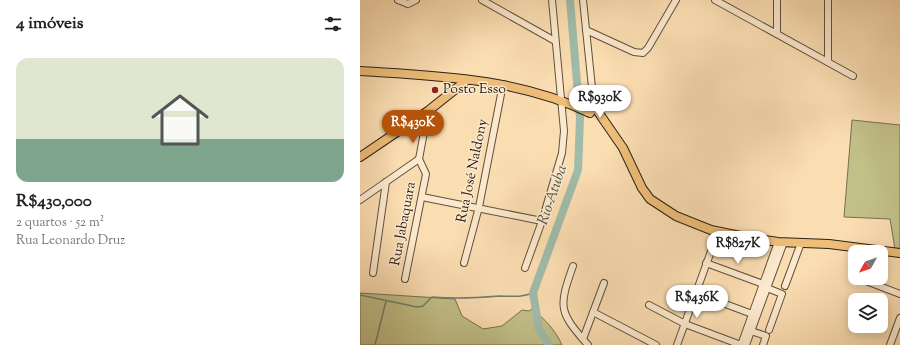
<!DOCTYPE html>
<html lang="pt">
<head>
<meta charset="utf-8">
<style>
  body { margin:0; font-family:"Sorts Mill Goudy",serif; background:#f6f6f6; color:#222; height:100vh; display:flex; flex-direction:column; font-size:15px; white-space:nowrap }
  * { box-sizing:border-box; margin:0 }
  p { font-size:13px; color:#767676 }
  .icon { flex:none; width:22px; height:22px; fill:none; stroke:currentColor; stroke-width:2; stroke-linecap:round; stroke-linejoin:round }
  .map { position:relative; flex:1; overflow:hidden }
  .panel { display:flex; flex-direction:column; background:#fff; width:360px }
  .panel>* { flex:none }
  .needle { width:26px; rotate:230deg }
  .controls { position:absolute; left:488px; top:245px; display:grid; gap:8px }
  .controls a { display:grid; place-items:center; width:40px; height:40px; border-radius:8px; background:#fff; box-shadow:0 2px 10px #0003; font-size:20px }
  .price { position:absolute; translate:-50% -34px; padding:0 9px; border-radius:14px; background:#fff; color:#222; font-size:13px; line-height:26px; filter:drop-shadow(0 1px 2px #0008) }
  .price::after { content:''; position:absolute; left:50%; top:24px; width:12px; height:9px; margin-left:-6px; background:inherit; clip-path:polygon(0 0,100% 0,50% 100%) }
  .price.active { background:#b45309; color:#fff }
  ul { padding:0; list-style:none }
  li { display:grid; align-content:center; gap:8px; height:212px; padding:0 16px }
  li+li { border-top:1px solid #e0e0e0 }
  li span { display:grid; place-items:center; height:124px; border-radius:12px; color:#555 }
  li>.icon { margin-inline-start:auto }
  span .icon { width:72px; height:72px; fill:#fffc; stroke-width:1 }
  li b { font-size:17px }
  h2 { display:flex; justify-content:space-between; align-items:center; height:48px; padding:0 16px; font-size:17px }
  main { display:flex; flex:1; min-height:0 }
  .map>svg:first-child { display:block }
</style>
</head>
<body>
<main>
<section class="panel">
<h2>4 imóveis<svg class="icon" aria-label="filters" viewBox="0 0 24 24"><path d="M4 7h16M4 17h16"/><circle cx="9" cy="7" r="2"/><circle cx="15" cy="17" r="2"/></svg></h2>
<ul>
<li><span style="background:linear-gradient(#dfe7d0 65%,#7fa58c 0)"><svg class="icon" aria-label="home" viewBox="0 0 24 24"><path d="M3 11l9-7 9 7M6 9v11h12V9"/></svg></span><div><b>R$430,000</b><p>2 quartos · 52 m²</p><p>Rua Leonardo Druz</p></div></li>
</ul>
</section>
<div class="map">
<svg width="540" height="345" viewBox="0 0 540 345">
  <rect width="100%" height="100%" fill="#fbddb2"/>
  <filter id="stains"><feTurbulence type="fractalNoise" baseFrequency=".005" numOctaves="4"/><feColorMatrix values="0 0 0 0 .2 0 0 0 0 .09 0 0 0 0 .02 0 0 0 .5 -.17"/></filter>
  <radialGradient id="worn" r=".72"><stop offset=".6" stop-color="#630" stop-opacity="0"/><stop offset="1" stop-color="#630" stop-opacity=".3"/></radialGradient>
  <g fill="#c2c089" stroke="#767050">
    <polygon points="492,120 540,125 540,250 535,249 530,219 484,217"/>
    <path d="M0,293l95,6 7,17 21,13 19,-3 20,-16 7,1 3,-2c12,9 24,22 30,36h-202z"/>
  </g>
  <g fill="none" stroke-linecap="round" stroke-linejoin="round">
    <g stroke="#717e70" stroke-width="1.5">
      <path d="M0,295l57,12 6,-1 9,-9c23,2 44,1 67,-1 13,0 20,2 34,-3"/>
      <polyline points="15,345 26,301"/>
    </g>
    <polyline stroke="#9fbcaa" stroke-width="8" points="189,345 179,329 173,293 218,170 220,118 210,0"/>
    <defs>
      <g id="minor">
        <polyline points="38,0 48,4 56,0"/>
        <polyline points="122,0 195,41"/>
        <polyline points="223,0 234,107"/>
        <polyline points="355,0 493,76"/>
        <polyline points="468,0 468,62"/>
        <polyline points="226,30 274,52 283,53 288,48 316,0"/>
        <polyline points="417,34 417,0"/>
        <polyline points="62,197 182,221"/>
        <polyline points="0,200 59,159"/>
        <polyline points="104,263 119,207 143,84"/>
        <polyline points="346,263 403,284"/>
        <path d="M213,266c-15,42 -14,46 15,79"/>
        <polyline points="165,268 182,221 202,153 204,131 192,0"/>
        <polyline points="13,273 26,182"/>
        <polyline points="45,279 66,174 59,159 68,111"/>
        <polyline points="506,281 540,294"/>
        <polyline points="425,286 441,243"/>
        <polyline points="407,288 422,294 409,330"/>
        <polyline points="336,293 392,314"/>
        <polyline points="289,305 325,324 381,345 418,242"/>
        <polyline points="233,312 296,345"/>
        <polyline points="391,331 406,336 403,345"/>
        <polyline points="223,339 244,283"/>
        <polyline points="317,345 358,232"/>
        <polyline points="386,345 424,242"/>
        <polyline points="530,345 540,318"/>
      </g>
      <g id="major">
        <path d="M0,71c78,5 158,7 230,42"/>
        <polyline points="228,112 228,107 234,106 263,148 282,188 290,199 316,216 351,230 385,237 418,242 469,244 540,253"/>
        <polyline points="0,157 68,111 107,80"/>
      </g>
    </defs>
    <use href="#minor" stroke="#5f503e" stroke-width="8"/>
    <use href="#major" stroke="#2b2118" stroke-width="10"/>
    <use href="#minor" stroke="#fce9cd" stroke-width="6"/>
    <use href="#major" stroke="#eebe79" stroke-width="8"/>
  </g>
  <circle fill="#8f2418" stroke="#fce9cd" stroke-width="1.5" cx="75" cy="90" r="4"/>
  <g text-anchor="middle" dominant-baseline="central" stroke-width="3" stroke-linejoin="round" paint-order="stroke">
    <g font-size="14" fill="#2b2118" stroke="#fce9cd" text-anchor="start">
      <text x="83" y="90">Posto Esso</text>
    </g>
    <g font-size="14" fill="#2b2118" stroke="#fce9cd">
      <text transform="translate(113 171) rotate(-78)">Rua José Naldony</text>
      <text transform="translate(44 224) rotate(-79)">Rua Jabaquara</text>
    </g>
    <g font-size="15" font-style="italic" fill="#4e5044" stroke="#fce9cd">
      <text transform="translate(193 195) rotate(-71)">Rio Atuba</text>
    </g>
  </g>
  <rect width="100%" height="100%" filter="url(#stains)"/>
  <rect width="100%" height="100%" fill="url(#worn)"/>
</svg>
<div class="controls">
<a><svg class="needle" viewBox="-14 -14 28 28"><path d="M0-13l5 13h-10z" fill="#e53935"/><path d="M0 13l5-13h-10z" fill="#767676"/></svg></a>
<a><svg class="icon" aria-label="layers" viewBox="0 0 24 24"><path d="M12 4l9 5-9 5-9-5zM3 14l9 5 9-5"/></svg></a>
</div>
<b class="price" style="left:240px;top:119px">R$930K</b>
<b class="price active" style="left:53px;top:144px">R$430K</b>
<b class="price" style="left:378px;top:265px">R$827K</b>
<b class="price" style="left:337px;top:319px">R$436K</b>
</div>
</main>
</body>
</html>
